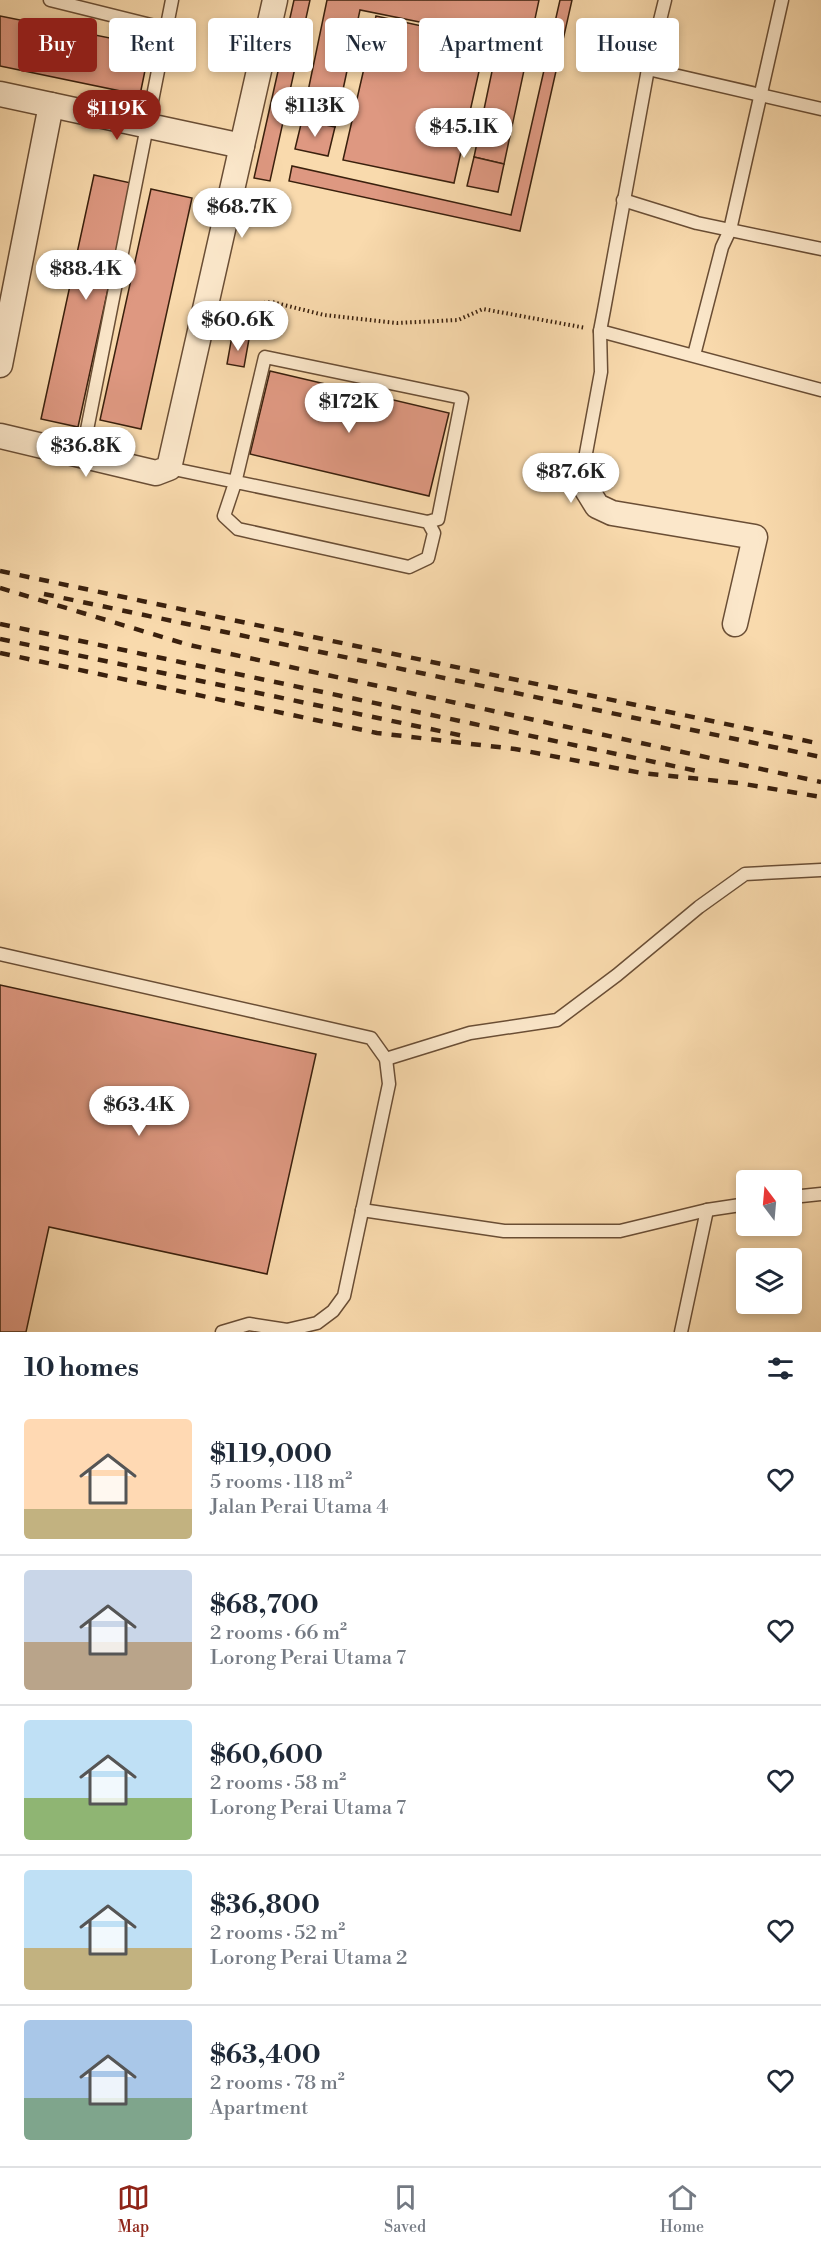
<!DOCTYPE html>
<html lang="en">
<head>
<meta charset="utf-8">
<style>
  body { margin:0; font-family:"Libre Bodoni",serif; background:#f6f6f7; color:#1f2937; height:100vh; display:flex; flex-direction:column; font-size:22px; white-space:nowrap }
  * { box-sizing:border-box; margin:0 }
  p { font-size:20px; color:#747a83 }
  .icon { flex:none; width:33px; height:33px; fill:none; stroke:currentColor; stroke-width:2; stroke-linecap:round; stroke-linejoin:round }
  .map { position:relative; height:1332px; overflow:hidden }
  .details { display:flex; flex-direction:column; background:#fff; flex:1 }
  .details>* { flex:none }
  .top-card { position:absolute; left:18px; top:18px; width:786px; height:54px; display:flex; gap:12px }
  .needle { width:39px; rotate:344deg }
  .tools { position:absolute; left:736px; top:1170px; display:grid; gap:12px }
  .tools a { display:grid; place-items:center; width:66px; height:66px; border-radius:6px; background:#fff; box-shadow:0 3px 9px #0003; font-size:30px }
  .price { position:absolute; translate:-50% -51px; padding:0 14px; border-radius:21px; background:#fff; color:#222; font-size:20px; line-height:39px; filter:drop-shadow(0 2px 3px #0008) }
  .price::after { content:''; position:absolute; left:50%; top:36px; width:18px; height:14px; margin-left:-9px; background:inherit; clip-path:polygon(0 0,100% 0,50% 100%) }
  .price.active { background:#8f2418; color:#fff }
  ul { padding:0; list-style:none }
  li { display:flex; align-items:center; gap:18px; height:150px; padding:0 24px }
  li+li { border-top:2px solid #e0e1e3 }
  li span { display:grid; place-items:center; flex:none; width:168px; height:120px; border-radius:6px; color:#555 }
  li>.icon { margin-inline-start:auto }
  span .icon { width:72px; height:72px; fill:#fffc; stroke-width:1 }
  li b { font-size:26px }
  h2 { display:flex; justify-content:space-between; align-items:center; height:72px; padding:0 24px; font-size:26px }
  .tag { padding:0 21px; border-radius:6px; background:#fff; box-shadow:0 3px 9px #0003; font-size:21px; line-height:54px }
  .tag.active { background:#8f2418; color:#fff }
  .tab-bar { display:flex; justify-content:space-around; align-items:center; height:84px; border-top:2px solid #e0e1e3; background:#fff; font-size:16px; color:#747a83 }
  .tab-bar a { display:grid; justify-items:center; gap:3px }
  .tab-bar .active { color:#8f2418 }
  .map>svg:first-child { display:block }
</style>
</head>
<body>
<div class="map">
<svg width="821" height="1332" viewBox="0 0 821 1332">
  <rect width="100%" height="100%" fill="#f9daad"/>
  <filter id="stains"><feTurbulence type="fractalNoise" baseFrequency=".00333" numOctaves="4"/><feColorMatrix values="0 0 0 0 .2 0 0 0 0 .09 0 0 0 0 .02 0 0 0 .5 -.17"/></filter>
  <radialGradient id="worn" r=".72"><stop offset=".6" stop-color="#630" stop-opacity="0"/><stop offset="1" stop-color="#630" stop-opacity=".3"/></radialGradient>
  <g fill="#de9881" stroke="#3a200d" stroke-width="1.5">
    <polygon points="294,0 310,0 270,181 254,178"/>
    <polygon points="327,0 539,0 504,164 474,157 499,38 360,10 335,127 302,120"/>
    <polygon points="560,0 572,0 520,231 289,181 292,166 511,215"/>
    <polygon points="0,16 150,46 140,95 0,66"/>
    <polygon points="376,16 486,40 454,183 343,160"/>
    <polygon points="302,120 335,127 328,156 295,149"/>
    <polygon points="474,157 504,164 498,192 467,186"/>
    <polygon points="94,175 131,183 78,427 41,419"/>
    <polygon points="151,189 192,198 141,429 100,420"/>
    <polygon points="232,336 249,339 244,367 227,364"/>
    <polygon points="270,371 449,413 429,496 250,454"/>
    <polygon points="0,985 316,1054 267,1274 49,1227 26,1332 0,1332"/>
  </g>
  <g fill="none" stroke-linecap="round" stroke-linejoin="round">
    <defs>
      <g id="lane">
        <polyline points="50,0 167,29"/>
        <polyline points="648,69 821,109"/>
        <polyline points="623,200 697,223 821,249"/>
        <polyline points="600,331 821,390"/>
        <polyline points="694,355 722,247 730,230 782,0"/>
        <polyline points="82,455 172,0"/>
        <polyline points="169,468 428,522 438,519 462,398 265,357 235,483 224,516 238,529 409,567 428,558 434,533 428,522"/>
        <polyline points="581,480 601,372 600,331 604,310 648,69 665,0"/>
        <polyline points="0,954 371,1038 386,1059 389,1084 344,1296 333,1311 317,1323 287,1330 249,1324 222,1332"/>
        <polyline points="386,1059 470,1033 557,1020 617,975 699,907 745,874 821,870"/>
        <polyline points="792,1197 821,1194"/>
        <polyline points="362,1210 504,1231 620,1231 707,1210 747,1204"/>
        <polyline points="681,1332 707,1210"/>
      </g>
      <g id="street">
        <polyline points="0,94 242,146"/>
        <polyline points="0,365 51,105"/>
        <polyline points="0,436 156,473 169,468 275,0"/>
        <polyline points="581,480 597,506 612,513 755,537 735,624"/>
      </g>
    </defs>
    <use href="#lane" stroke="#6a4e35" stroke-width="15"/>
    <use href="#street" stroke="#6a4e35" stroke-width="27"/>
    <polyline stroke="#3a200d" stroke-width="4" stroke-dasharray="1.5 3" stroke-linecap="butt" points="228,307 272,302 324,315 397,323 458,320 483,309 586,328"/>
    <use href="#lane" stroke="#fbe7ca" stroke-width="12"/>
    <use href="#street" stroke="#fbe7ca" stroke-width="24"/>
    <g stroke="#3a200d" stroke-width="4.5" stroke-dasharray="10 10" stroke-linecap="butt">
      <polyline points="0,571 821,744"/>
      <polyline points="0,588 189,645 821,782"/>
      <polyline points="44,594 821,757"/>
      <polyline points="0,624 702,772"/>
      <polyline points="0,639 464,736"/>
      <polyline points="0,653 377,733 515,749 642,773 738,783 821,797"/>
    </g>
  </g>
  <rect width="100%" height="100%" filter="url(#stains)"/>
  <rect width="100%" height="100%" fill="url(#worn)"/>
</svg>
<div class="tools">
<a><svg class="needle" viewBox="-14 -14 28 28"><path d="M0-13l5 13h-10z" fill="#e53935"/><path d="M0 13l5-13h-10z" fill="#747a83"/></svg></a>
<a><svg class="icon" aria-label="layers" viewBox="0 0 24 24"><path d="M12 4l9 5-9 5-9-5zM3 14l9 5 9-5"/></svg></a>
</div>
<b class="price" style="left:315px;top:138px">$113K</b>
<b class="price active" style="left:117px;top:141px">$119K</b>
<b class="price" style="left:464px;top:159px">$45.1K</b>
<b class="price" style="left:242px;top:239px">$68.7K</b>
<b class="price" style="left:86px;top:301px">$88.4K</b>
<b class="price" style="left:238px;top:352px">$60.6K</b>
<b class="price" style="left:349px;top:434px">$172K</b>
<b class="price" style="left:86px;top:478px">$36.8K</b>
<b class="price" style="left:571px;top:504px">$87.6K</b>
<b class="price" style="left:139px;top:1137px">$63.4K</b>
<div class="top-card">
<a class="tag active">Buy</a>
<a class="tag">Rent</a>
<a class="tag">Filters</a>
<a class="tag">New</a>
<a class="tag">Apartment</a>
<a class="tag">House</a>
</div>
</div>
<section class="details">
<h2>10 homes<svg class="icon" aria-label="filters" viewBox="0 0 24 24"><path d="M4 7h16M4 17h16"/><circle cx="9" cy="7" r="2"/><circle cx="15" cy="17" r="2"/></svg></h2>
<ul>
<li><span style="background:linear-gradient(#ffd9b3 75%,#c2b280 0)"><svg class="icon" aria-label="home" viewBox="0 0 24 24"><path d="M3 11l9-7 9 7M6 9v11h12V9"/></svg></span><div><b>$119,000</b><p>5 rooms · 118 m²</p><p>Jalan Perai Utama 4</p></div><svg class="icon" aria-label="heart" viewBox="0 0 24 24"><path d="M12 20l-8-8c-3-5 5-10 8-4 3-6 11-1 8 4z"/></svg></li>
<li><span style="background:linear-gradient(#c9d6e8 60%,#b9a48a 0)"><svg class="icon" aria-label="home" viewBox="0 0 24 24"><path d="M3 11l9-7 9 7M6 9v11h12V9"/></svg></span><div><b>$68,700</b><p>2 rooms · 66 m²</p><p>Lorong Perai Utama 7</p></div><svg class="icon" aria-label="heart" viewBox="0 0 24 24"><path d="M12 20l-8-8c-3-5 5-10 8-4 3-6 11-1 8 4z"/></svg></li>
<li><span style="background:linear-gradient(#bfe0f5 65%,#8fb573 0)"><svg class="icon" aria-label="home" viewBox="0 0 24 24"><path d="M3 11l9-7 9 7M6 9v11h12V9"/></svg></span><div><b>$60,600</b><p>2 rooms · 58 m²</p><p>Lorong Perai Utama 7</p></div><svg class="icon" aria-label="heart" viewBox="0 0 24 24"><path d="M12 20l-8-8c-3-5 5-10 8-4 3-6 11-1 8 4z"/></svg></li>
<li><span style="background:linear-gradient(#bfe0f5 65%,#c2b280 0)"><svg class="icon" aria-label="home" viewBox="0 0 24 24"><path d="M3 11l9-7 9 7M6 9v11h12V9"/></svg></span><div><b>$36,800</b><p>2 rooms · 52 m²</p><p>Lorong Perai Utama 2</p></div><svg class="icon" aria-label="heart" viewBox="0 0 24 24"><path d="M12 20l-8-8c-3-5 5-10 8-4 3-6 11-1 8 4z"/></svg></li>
<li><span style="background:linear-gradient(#a9c7e8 65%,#7fa58c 0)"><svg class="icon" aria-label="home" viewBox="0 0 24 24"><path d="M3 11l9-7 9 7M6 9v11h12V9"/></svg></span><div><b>$63,400</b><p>2 rooms · 78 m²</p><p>Apartment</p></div><svg class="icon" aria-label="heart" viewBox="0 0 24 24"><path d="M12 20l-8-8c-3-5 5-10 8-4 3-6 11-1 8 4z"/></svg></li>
</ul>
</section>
<nav class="tab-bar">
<a class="active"><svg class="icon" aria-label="map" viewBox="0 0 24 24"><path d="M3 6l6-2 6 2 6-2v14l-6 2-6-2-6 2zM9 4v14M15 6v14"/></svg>Map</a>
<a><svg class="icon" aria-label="saved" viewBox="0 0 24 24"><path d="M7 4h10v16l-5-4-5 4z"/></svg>Saved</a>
<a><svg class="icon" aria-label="home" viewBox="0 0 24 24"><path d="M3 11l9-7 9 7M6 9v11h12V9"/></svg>Home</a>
</nav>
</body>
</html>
